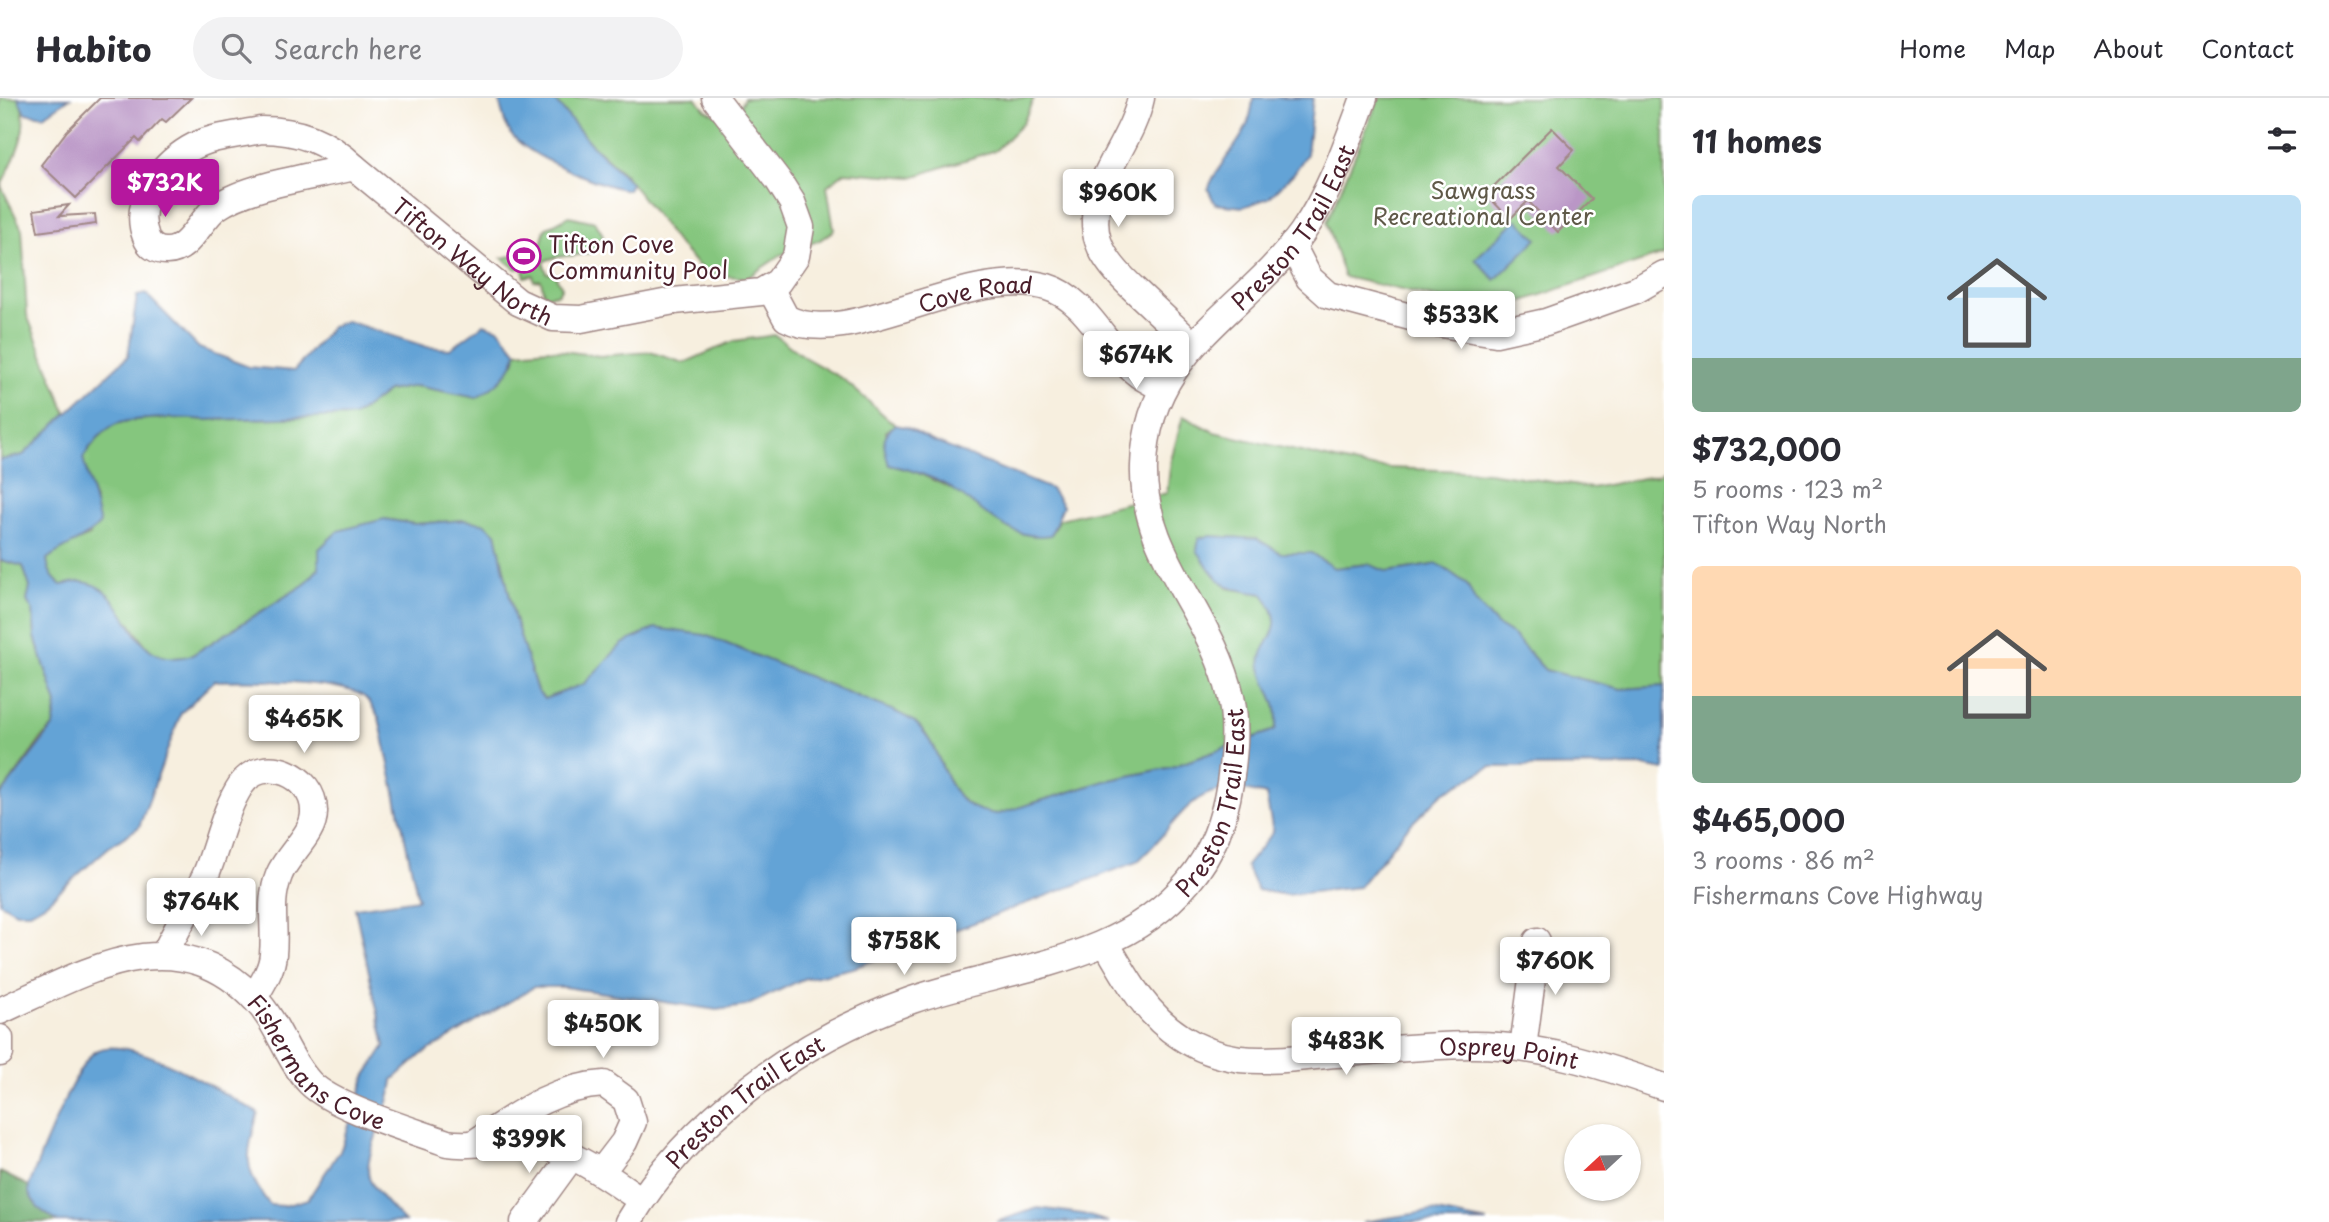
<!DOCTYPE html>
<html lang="en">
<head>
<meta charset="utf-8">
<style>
  body { margin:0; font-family:"Playpen Sans",sans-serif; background:#f2f2f3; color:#2b2b33; height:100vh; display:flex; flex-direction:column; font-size:26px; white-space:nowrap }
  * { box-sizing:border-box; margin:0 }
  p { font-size:23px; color:#7c7c81 }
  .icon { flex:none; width:38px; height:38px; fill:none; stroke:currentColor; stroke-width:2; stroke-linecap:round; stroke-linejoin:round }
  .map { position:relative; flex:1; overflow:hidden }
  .side { display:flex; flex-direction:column; background:#fff; width:665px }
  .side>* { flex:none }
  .needle { width:46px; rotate:248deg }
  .controls { position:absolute; left:1564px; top:1026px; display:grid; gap:14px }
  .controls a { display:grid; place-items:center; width:77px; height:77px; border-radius:50%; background:#fff; box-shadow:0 2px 5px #0004; font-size:35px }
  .price { position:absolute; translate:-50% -60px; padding:0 16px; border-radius:7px; background:#fff; color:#222; font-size:23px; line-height:46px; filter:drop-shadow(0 2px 4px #0008) }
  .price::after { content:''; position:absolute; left:50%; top:42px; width:21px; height:16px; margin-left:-10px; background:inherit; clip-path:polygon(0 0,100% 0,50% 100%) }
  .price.current { background:#b5179e; color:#fff }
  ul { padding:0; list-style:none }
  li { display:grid; align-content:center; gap:14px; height:371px; padding:0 28px }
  li span { display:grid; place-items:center; height:217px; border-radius:10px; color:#555 }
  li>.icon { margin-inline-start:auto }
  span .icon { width:126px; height:126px; fill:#fffc; stroke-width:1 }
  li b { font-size:30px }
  h2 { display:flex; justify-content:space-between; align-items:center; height:84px; padding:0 28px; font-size:30px }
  header { display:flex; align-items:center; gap:42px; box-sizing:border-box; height:98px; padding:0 35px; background:#fff; border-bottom:2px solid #e1e1e2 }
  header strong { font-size:33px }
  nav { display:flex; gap:38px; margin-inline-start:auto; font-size:24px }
  .search { width:490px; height:63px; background:#f2f2f3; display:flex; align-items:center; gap:18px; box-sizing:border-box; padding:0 24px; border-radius:38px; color:#7c7c81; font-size:26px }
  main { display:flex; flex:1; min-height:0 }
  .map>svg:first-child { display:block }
</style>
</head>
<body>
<header>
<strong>Habito</strong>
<div class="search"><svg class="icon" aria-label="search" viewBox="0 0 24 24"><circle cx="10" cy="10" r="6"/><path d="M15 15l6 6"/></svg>Search here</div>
<nav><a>Home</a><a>Map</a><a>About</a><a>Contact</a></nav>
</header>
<main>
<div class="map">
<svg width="1664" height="1124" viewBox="0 0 1664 1124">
  <rect width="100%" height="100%" fill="#fff"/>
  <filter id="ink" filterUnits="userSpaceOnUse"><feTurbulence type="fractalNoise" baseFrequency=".0143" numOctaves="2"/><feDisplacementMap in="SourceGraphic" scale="14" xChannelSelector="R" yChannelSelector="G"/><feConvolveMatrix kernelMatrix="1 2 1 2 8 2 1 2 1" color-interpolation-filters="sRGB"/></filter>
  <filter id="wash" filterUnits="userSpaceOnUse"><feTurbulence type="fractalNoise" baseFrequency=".00686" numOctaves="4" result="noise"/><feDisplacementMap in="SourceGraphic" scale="28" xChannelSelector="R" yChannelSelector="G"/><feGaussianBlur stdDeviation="1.57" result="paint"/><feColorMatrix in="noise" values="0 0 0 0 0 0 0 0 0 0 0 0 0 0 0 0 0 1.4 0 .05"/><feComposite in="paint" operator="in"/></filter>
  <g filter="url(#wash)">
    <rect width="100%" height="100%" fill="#f7efdf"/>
    <g fill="#85c67e" stroke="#687254" stroke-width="2">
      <path d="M0,0h18c15,28 -4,61 -17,88l21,43 5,86 40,100 -44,40 -23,5z"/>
      <polygon points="553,0 696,0 706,12 732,24 744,0 1034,0 1023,25 996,52 912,79 845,74 827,88 834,132 820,142 781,157 747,180 706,176 678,146 625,77 589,44"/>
      <polygon points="1379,0 1664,0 1664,156 1493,213 1344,179 1327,124"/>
      <path d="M569,118l26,6 8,13 -2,10c-13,16 -40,6 -58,17l4,11 7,1 8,13 -4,7 -14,2 -3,-16 -7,1 -1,-6 -8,2 -2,-9 -7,1 -14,-11 34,-7 2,5 7,-27z"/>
      <path d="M775,237l29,22 39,22 52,46 -9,6 4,34 24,6 137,64 9,-16 107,-26 4,-33 12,-44 31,16 152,35 122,5 103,16 68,-13 5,-4v215l-43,3 -76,-19 -32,-35 -16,-10 -22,-24 -8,-17 -29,-20 -51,8 -19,-8 -34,4 -23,-15h-30l-24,-14 -47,-3 -11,2 28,50 36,6c31,41 -8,47 -1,75 6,24 20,35 13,61l-103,37 -67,14 -107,33c-57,-5 -48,-55 -80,-89 -6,-6 -16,-10 -24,-14l-189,-76 -102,31 -19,18 -40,15 -7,-8 -23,-75 -18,-83 -32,-13 -49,4 -31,-5 -65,49 -14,16 -113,71c-44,13 -45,-14 -69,-40 -12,-13 -27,-22 -40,-33l-22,3c-9,-7 -13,-14 -14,-26l19,-14 24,-9 5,-36 -9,-22 -3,-20c8,-13 16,-23 29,-32 15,-9 74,-9 92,-6l150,-4 34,-25 28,-5 61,12 37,-35 3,-11 31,-3 52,7 50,-4 34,11 50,-22z"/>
      <polygon points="0,462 23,468 30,489 27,503 33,513 35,539 57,606 53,629 42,640 0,698"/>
    </g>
    <path fill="#6cab6d" stroke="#5b654c" stroke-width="2" d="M0,1074l29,14c-1,17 16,27 29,36h-58z"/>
    <g fill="#63a3d6" stroke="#566180" stroke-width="2">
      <polygon points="18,0 70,0 44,18 25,15"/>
      <path d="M499,0h54l36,44 42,41 -3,7c-28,-5 -100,-33 -117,-56 -7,-10 -10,-24 -12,-36z"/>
      <path d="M1253,0h60l-6,56 -13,19 -25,25 -26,9 -28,-3 -7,-15c14,-36 42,-47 45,-91z"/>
      <polygon points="1517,121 1537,141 1495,182 1475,161"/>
      <path d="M146,196l53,54 50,19 45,4 38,-45 15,-5 80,26 23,2 34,-25 15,5 18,23c-5,22 -23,35 -40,46l-61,-12 -28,5 -34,25 -150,4c-19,-3 -77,-3 -92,6 -13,8 -21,19 -29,32l17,66c-14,16 -36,22 -53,35 1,12 5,19 14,26 7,-1 15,-4 22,-3 51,6 43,92 109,73l113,-71 14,-16v-19l19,-18 46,-12 31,5 49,-4 19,3 13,10 18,83 23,75 7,8 40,-15 38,-40 33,-16 50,7 189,76c8,4 18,8 24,14 32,34 22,84 80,89l107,-33 67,-14 103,-37c7,-26 -8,-37 -14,-62 -6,-27 33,-34 2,-74 -41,-6 -44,-9 -66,-44l2,-12 11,-2 47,3 24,14h30l23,15 34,-4 20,8 50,-8 29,20 8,17 22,24 16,10 32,35 76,19 43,-3v84l-21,-4 -153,1 -47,26 -37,36 -47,58 -73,8 -29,-5 -11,-24 27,-34 -7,-37c-77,-21 -81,24 -129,67l-284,106 -50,11 -57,27 -29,4 -153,-23h-30l-113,68 -28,25c-1,26 -33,80 -23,100 7,15 24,30 35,42h-347l-20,-14 -9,-14v-8c9,-25 47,-124 67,-135 35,-19 128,44 162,62 -12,43 -16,56 12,92l14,1 24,-7 33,-50 25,-74 19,-29 -30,-138 63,-9 -39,-181c-4,-7 -10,-18 -16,-22 -28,-16 -115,-16 -149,-15l-33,32 -42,114 -30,20 -63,56 -16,9h-14l-16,-9v-107l53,-69 4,-23 -22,-67 -2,-26 -6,-10 3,-14 -7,-21 -23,-6v-100l23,-5 105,-99 9,-60z"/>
      <path d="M895,327l11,2 24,13 121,49 12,17 -12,29c-42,8 -71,-30 -105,-50 -18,-10 -37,-16 -57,-20 -5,-17 -10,-28 6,-40z"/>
      <polygon points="1038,1110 1083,1116 1108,1124 996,1124"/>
      <polygon points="1432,1113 1488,1124 1362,1124"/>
    </g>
    <g id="blocks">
      <g fill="#ba96c6">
        <polygon points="100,0 191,0 166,24 162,21 140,44 136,40 76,100 41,67 67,33"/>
        <polygon points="1552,30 1574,52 1559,68 1592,101 1558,134 1528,103 1510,121 1486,96"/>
        <polygon points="69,107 59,118 95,116 96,126 38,134 34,112"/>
      </g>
    </g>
  </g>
  <g filter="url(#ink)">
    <use href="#blocks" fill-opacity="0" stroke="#a08785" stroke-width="2"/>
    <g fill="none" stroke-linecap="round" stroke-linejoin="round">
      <defs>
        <g id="minor">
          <path d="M1141,0c-6,28 -23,52 -35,78 -23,55 -9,79 32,117 18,17 36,34 54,51"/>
          <path d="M261,32c38,0 66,11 93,37 -38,9 -106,18 -137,40 -17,12 -28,45 -51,44 -9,0 -17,-5 -20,-14 -14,-34 15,-71 43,-88 21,-13 49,-14 72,-19z"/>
          <path id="s1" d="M354,69l164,135 35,16 28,1 93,-18 87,-9 17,-10 18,-26 5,-29 -9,-25 -14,-22 -63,-82"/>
          <polyline points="1292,147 1309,180 1328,197 1429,224 1496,235 1546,224 1636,192 1664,176"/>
          <path id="s2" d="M770,190l16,30c62,34 181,-54 261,-31 41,12 59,63 92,88 7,5 16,9 23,13"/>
          <path id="s3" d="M1106,845c20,35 40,72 75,94 18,12 38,19 59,22 28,3 57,-1 85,-4 49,-4 99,-10 148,-10 67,0 129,20 191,42"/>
          <path d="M164,857c13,-27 29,-53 42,-81 11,-26 19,-66 35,-89 22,-32 73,-10 73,26 1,23 -27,43 -35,64 -11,28 -3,51 -6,79 -1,16 -11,30 -19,44"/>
          <path id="s4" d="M0,913c84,-38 175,-96 255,-12 24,25 32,60 55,84 25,25 102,47 137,60 23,4 42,-2 65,-1 50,0 90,31 129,58"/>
          <polyline points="0,940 0,955"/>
          <polyline points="1523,950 1537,843"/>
          <path d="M476,1044c41,-27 77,-55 128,-58l22,16 7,22 -9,20 -23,30"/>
          <polyline points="524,1124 572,1058"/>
          <path id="s5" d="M628,1124c61,-103 172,-183 284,-222 94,-33 208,-36 276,-118 25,-29 36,-62 42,-99 4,-29 7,-57 1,-86 -18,-83 -90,-142 -87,-231 3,-116 99,-152 158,-233 28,-40 45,-89 62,-135"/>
        </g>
      </defs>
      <use href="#minor" stroke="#a08785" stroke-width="29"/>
      <use href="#minor" stroke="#fff" stroke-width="26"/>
    </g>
  </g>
  <defs>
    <symbol id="stadium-ring" viewBox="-11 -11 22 22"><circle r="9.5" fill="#fff" stroke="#b5179e" stroke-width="1.5"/><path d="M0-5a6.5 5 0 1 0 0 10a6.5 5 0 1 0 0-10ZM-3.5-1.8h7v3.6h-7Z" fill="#b5179e"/></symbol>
  </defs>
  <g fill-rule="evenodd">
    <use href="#stadium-ring" x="505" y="139" width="38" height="38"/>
  </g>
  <g text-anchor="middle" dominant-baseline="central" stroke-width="5" stroke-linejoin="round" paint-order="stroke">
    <g font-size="23" fill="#5f5948" stroke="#fff">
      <text x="1483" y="91">Sawgrass<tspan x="1483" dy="26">Recreational Center</tspan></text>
    </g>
    <g font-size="23" fill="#4a1f2b" stroke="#fff">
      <text stroke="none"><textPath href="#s5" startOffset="1407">Preston Trail East</textPath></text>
      <text stroke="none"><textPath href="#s1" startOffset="152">Tifton Way North</textPath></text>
      <text stroke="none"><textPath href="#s2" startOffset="229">Cove Road</textPath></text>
      <text stroke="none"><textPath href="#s5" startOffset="758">Preston Trail East</textPath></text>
      <text stroke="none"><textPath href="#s3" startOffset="455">Osprey Point</textPath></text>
      <text stroke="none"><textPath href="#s4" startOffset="369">Fishermans Cove</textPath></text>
      <text stroke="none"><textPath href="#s5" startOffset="170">Preston Trail East</textPath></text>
    </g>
    <g font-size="23" fill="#4a1f2b" stroke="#fff" text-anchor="start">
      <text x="548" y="145">Tifton Cove<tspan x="548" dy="26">Community Pool</tspan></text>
    </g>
  </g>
</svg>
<div class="controls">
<a><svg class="needle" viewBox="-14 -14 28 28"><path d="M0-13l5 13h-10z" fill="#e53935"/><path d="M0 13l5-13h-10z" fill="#7c7c81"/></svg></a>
</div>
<b class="price current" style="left:165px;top:121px">$732K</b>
<b class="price" style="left:1118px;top:131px">$960K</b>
<b class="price" style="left:1461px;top:253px">$533K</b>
<b class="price" style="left:1136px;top:293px">$674K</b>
<b class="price" style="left:304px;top:657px">$465K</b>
<b class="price" style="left:201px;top:840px">$764K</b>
<b class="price" style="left:904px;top:879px">$758K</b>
<b class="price" style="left:1555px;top:899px">$760K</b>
<b class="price" style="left:603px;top:962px">$450K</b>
<b class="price" style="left:1346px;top:979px">$483K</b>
<b class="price" style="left:529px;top:1077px">$399K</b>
</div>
<section class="side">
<h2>11 homes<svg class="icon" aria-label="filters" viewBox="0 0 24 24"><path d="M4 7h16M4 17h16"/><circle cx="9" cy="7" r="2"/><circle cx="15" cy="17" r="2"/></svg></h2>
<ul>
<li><span style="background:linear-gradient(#bfe0f5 75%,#7fa58c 0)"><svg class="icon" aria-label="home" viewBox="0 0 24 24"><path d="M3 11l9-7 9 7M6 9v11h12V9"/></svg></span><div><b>$732,000</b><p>5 rooms · 123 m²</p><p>Tifton Way North</p></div></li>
<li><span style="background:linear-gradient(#ffd9b3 60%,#7fa58c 0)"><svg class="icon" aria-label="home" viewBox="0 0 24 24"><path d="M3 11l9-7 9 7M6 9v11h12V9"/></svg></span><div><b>$465,000</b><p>3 rooms · 86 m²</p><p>Fishermans Cove Highway</p></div></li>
</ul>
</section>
</main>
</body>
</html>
